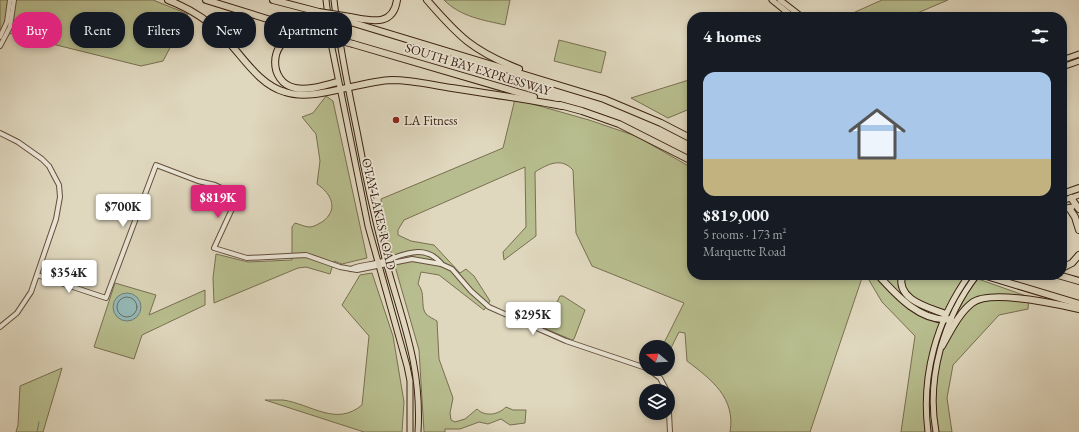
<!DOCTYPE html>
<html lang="en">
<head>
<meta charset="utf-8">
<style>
  body { margin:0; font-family:"EB Garamond",serif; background:#20242c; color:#f1f3f6; height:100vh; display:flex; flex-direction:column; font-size:15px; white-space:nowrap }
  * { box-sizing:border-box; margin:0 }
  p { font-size:13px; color:#9ea1a6 }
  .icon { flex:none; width:22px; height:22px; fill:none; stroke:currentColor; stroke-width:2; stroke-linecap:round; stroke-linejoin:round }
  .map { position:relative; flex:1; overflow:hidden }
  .side { position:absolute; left:687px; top:12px; width:380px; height:268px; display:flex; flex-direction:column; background:#171b24; border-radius:16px; box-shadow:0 2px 6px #0003 }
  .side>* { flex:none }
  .hud { position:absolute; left:12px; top:12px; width:380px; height:36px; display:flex; gap:8px }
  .needle { width:26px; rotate:288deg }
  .buttons { position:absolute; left:639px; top:340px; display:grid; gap:8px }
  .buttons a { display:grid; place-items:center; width:36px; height:36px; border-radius:50%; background:#171b24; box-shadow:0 2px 6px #0003; font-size:20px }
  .price { position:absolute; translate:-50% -34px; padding:0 9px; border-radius:4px; background:#fff; color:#222; font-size:13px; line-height:26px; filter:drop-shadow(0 1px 2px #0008) }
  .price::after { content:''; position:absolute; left:50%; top:24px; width:12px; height:9px; margin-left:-6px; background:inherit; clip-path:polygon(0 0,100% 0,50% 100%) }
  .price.current { background:#db2777; color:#fff }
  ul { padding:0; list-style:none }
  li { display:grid; align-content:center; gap:8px; height:212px; padding:0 16px }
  li span { display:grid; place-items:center; height:124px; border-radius:12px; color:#555 }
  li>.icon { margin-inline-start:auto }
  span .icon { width:72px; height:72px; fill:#fffc; stroke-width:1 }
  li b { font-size:17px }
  h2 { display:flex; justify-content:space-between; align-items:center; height:48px; padding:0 16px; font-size:17px }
  .tag { padding:0 14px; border-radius:16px; background:#171b24; box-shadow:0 2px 6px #0003; font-size:14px; line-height:36px }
  .tag.current { background:#db2777; color:#fff }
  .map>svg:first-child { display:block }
</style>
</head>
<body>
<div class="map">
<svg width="1079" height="432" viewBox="0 0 1079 432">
  <rect width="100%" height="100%" fill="#dfd7be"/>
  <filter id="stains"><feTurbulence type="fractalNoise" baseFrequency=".005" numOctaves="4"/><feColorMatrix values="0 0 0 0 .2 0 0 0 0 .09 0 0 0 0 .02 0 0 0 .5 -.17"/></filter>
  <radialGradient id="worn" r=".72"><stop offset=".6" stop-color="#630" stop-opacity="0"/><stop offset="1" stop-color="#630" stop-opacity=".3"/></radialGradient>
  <g fill="#b7bd8e" stroke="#796f50">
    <polygon points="0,0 153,0 188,14 163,61 141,66 0,31"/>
    <path d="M444,0h66l-5,25c-22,-5 -44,-8 -61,-25z"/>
    <polygon points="882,0 948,0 908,17 844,17"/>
    <polygon points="559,40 606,52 601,73 554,61"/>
    <polygon points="692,79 692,108 668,118 631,98"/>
    <path d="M326,96l7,5 34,157 -25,6 -8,-3 -4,13 -24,-7 -8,1 -84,35 -1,-25 3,-24 32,8 44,-2v-33l3,-4c4,1 10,4 15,4 4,0 8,-3 12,-5 17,-12 10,-28 -5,-38l3,-23 -4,-27 -14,-17 11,-4z"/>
    <path d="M515,99l74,21 47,16 56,32v107h171l-53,157h-80c6,-34 -19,-53 -43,-71l-2,-28 -6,-1 -11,22v-7h-6l22,-44 -92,-37 -16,-33 -3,-63c-12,-13 -25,-6 -38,2l1,64 -32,24 -1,-8 23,-25 -1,-60 -121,53 -6,10v5l13,6 23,4 26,28 6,-4 8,7 16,25 -6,9 -45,-35 -18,-3 -3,12c8,9 2,23 8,30 3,3 8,5 11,7l2,38 14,39 -3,15 1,7 4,2 10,-3 12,-10c8,8 21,6 29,-2l7,3h13l-1,13 -15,2 -9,-6 -13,5 -9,-2 -19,7h-15v3h-21l-5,-82 -35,-122 -3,-29 122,-51z"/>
    <path d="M372,273l21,63 11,66 -2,30h-38l-99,-32c6,0 12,0 18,0 28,4 53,27 79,5l7,-69 -27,-31 18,-30z"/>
    <polygon points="866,275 967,275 1029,297 1028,309 999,315 953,365 947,398 952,432 901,432 915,336 882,302"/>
    <polygon points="115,283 156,295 149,315 205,290 205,305 142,335 134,359 94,347"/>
    <polygon points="560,296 563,296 585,310 574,339 572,340 546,329 545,327"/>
    <polygon points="62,368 43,432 16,432 18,425 20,386"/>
  </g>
  <circle fill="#94b8b6" stroke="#707c74" cx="127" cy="307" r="14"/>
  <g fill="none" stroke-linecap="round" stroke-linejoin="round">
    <circle stroke="#686c64" stroke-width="1" cx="127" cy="307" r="10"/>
    <polyline stroke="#707c74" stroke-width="1" points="37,432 39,422"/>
    <defs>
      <g id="tertiary">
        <polyline points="0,37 7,22 10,0"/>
        <polyline points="0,46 10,27 14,0"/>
        <polyline points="0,133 18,142 42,159 49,166 59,185 60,197 56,219 31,292 17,313 0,327"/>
        <path d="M351,269c8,-4 17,-4 25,-6 23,-5 46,-22 65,0"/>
        <polyline points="37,275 106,298 156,165 198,181 215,185 238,196 214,248 247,258 306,255 340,267 357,270 412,259 441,264 452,269 471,291 489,307 566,341 646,368"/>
        <polyline points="648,369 660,378 667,391"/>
        <polyline points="668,394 670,432"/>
      </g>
      <g id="primary">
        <polyline points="326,0 332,48 368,226 407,366 410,381 410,432"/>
        <path d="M334,0c5,44 14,88 23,131 8,43 17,85 28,127 17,63 37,107 33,174"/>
        <polyline points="772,0 793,17"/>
        <polyline points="780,0 802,17"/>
        <polyline points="1062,60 1079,54"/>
        <polyline points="1062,67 1079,61"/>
        <polyline points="1062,201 1079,195"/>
        <polyline points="1062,210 1072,207"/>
        <path d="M928,432c-7,-56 8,-111 41,-157"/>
        <path d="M936,432c-10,-54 8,-115 41,-157"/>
      </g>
      <g id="motorway">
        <path d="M168,0c20,8 38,18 53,34 20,19 36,50 64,58 29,10 74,-11 107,-12 20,0 40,5 60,8 37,6 74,11 110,18"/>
        <polyline points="206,0 316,34"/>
        <polyline points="273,0 319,12"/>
        <path d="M427,0c32,37 46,51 92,69"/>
        <path d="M350,17c19,3 43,11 47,-17"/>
        <polyline points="347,21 604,99 661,123 692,139"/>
        <path d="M320,38c-8,-1 -17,-4 -25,-2 -26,6 -27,46 0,52 14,3 30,-3 43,-6"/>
        <polyline points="353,44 534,97"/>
        <polyline points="560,105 582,111 619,124 692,161"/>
        <polyline points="1062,194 1079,188"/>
        <polyline points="1071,198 1079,209"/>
        <polyline points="1069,208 1075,217 1079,230"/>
        <polyline points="1062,268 1072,263 1079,255"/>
        <path d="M878,275c18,20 43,48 73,44"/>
        <path d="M902,275c-6,25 26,32 43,39"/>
        <polyline points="983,275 1079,304"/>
        <polyline points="1058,275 1079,281"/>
        <path d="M942,346c8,-14 17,-33 30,-43 18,-14 85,1 107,6"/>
      </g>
    </defs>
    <use href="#tertiary" stroke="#644e3d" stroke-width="6"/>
    <use href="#primary" stroke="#3b2112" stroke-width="7"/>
    <use href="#motorway" stroke="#3b2112" stroke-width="8"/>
    <use href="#tertiary" stroke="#eae5d5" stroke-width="4"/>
    <use href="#primary" stroke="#dfd7be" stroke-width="5"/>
    <use href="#motorway" stroke="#dfd7be" stroke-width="6"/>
    <defs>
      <g id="motorway-bridge">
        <polyline points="319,12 350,17"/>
        <polyline points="316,34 353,44"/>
      </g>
    </defs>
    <use href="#motorway-bridge" stroke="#3b2112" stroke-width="8" stroke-linecap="butt"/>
    <use href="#motorway-bridge" stroke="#dfd7be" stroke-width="6"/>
  </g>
  <circle fill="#8f2418" stroke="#eae5d5" stroke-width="1.5" cx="396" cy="120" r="4"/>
  <g text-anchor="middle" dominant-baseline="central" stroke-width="3.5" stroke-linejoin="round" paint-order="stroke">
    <g font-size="13" fill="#3b2112" stroke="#eae5d5">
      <text transform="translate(478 69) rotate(17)">SOUTH BAY EXPRESSWAY</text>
      <text transform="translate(379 214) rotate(77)">OTAY LAKES ROAD</text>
    </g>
    <g font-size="13" fill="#3b2112" stroke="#eae5d5" text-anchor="start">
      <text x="404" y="120">LA Fitness</text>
    </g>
  </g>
  <rect width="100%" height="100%" filter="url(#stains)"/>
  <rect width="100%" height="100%" fill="url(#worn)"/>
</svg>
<div class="buttons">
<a><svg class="needle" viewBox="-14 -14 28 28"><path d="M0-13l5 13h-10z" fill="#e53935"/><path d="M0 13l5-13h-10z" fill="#9ea1a6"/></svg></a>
<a><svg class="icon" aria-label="layers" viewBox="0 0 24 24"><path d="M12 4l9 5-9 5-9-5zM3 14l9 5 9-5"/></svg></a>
</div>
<b class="price current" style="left:218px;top:219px">$819K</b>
<b class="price" style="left:123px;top:228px">$700K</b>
<b class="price" style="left:69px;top:294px">$354K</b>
<b class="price" style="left:533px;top:336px">$295K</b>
<div class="hud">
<a class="tag current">Buy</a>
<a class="tag">Rent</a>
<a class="tag">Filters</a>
<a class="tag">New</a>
<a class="tag">Apartment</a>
</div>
<section class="side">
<h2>4 homes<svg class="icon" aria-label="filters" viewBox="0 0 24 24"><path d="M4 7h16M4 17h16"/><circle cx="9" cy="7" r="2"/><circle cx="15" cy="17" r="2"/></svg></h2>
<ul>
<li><span style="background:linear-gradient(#a9c7e8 70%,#c2b280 0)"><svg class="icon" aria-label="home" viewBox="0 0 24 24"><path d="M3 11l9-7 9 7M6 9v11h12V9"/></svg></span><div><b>$819,000</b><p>5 rooms · 173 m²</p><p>Marquette Road</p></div></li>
</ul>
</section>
</div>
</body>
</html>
